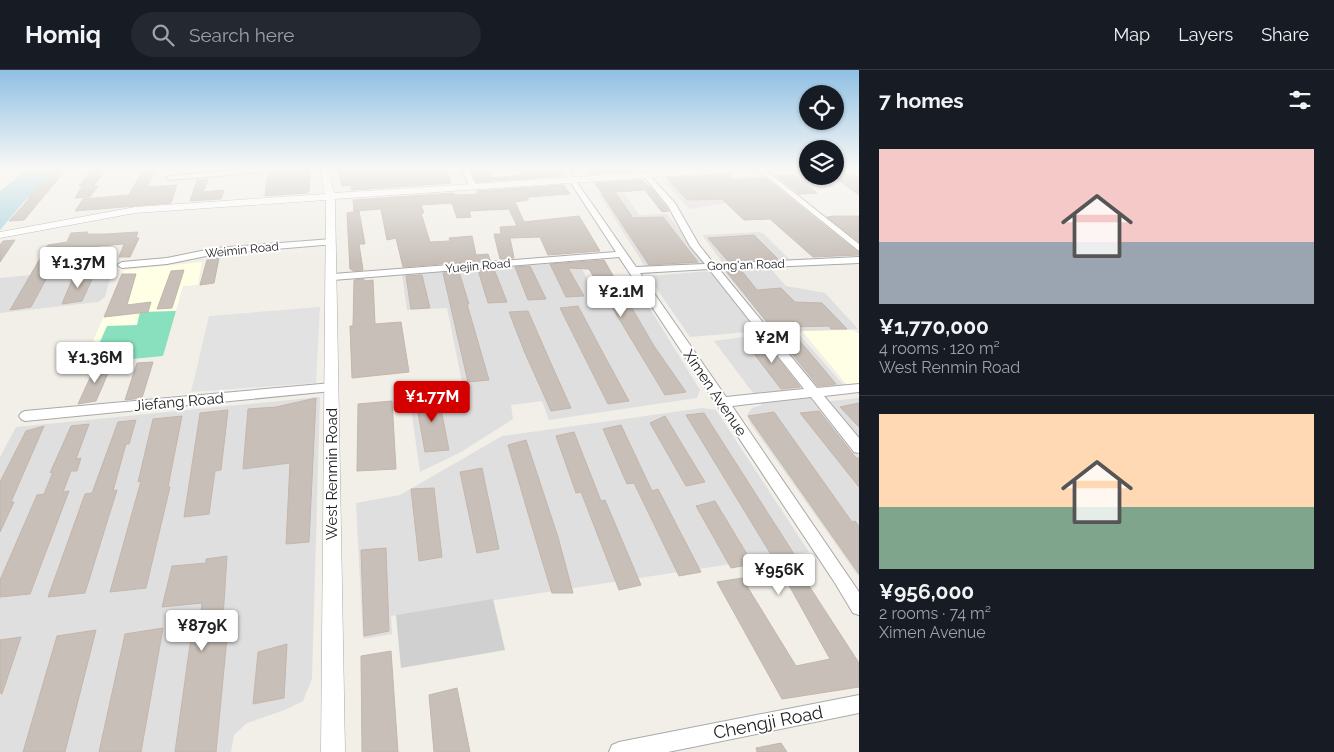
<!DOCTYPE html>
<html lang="en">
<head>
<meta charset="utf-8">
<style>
  body { margin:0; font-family:Raleway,sans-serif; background:#242831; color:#f1f3f6; height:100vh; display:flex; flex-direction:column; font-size:19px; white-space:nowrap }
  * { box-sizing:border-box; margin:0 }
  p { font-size:16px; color:#9ea1a6 }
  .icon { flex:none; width:28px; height:28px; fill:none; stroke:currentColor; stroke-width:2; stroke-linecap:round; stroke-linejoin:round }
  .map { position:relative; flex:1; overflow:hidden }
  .side { display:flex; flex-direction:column; background:#171b24; width:475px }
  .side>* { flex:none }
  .controls { position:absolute; left:799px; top:15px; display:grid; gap:10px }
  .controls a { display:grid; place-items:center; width:45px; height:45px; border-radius:50%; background:#171b24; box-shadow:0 1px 4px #0004; font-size:25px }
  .price { position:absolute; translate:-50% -42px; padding:0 11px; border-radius:5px; background:#fff; color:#222; font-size:16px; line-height:32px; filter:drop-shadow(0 1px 2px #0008) }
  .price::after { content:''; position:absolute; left:50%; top:30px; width:15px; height:11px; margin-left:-8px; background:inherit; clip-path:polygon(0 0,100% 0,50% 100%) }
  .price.active { background:#d40000; color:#fff }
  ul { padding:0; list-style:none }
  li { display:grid; align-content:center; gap:10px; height:265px; padding:0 20px }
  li+li { border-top:1px solid #363941 }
  li span { display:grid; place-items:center; height:155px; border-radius:0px; color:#555 }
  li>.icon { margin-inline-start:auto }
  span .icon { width:90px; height:90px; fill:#fffc; stroke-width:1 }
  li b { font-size:21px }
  h2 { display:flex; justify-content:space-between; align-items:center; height:60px; padding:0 20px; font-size:21px }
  header { display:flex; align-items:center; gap:30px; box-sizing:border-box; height:70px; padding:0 25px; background:#171b24; border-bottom:1px solid #363941 }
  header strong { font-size:24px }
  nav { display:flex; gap:28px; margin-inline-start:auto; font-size:18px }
  .search { width:350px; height:45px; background:#242831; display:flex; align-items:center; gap:12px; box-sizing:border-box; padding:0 18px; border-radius:28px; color:#9ea1a6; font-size:19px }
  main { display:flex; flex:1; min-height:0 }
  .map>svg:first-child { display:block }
</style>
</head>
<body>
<header>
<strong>Homiq</strong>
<div class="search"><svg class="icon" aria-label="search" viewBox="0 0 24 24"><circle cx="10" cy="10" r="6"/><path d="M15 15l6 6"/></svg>Search here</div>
<nav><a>Map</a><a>Layers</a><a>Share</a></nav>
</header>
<main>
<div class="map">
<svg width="859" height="682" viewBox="0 0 859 682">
  <rect width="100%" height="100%" fill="#f2efe9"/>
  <g fill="#e0dfdf">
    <polygon points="766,106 781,120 747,122 754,129 689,139 667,114 669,111 676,110"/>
    <polygon points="624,123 639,145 667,144 707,195 646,198 599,124"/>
    <polygon points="759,162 764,164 789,189 723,193 702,165"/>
    <polygon points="578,192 588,210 630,206 700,320 697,328 549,350 542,331 511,335 513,349 461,382 420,402 409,324 463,317 447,238 407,240 402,204"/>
    <polygon points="113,197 105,227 98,232 0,243 0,208"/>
    <polygon points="769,197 786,216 825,223 858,259 797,262 846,318 808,322 859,386 859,507 750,353 747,345 752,338 762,335 714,271 774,263 722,199"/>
    <polygon points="710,201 761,261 690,267 648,206"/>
    <polygon points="320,327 312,609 303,631 285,640 247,653 234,665 231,682 0,682 0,387 16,357"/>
    <polygon points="859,328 859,367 830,331"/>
    <polygon points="702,338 716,340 809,482 391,546 392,564 363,569 356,433 400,425 502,366"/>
  </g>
  <g fill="#ffffe5">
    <polygon points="202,192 198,215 183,216 163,286 83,294 124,200"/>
    <polygon points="853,260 859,264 859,314 847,315 802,261"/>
  </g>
  <polygon fill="#d0d0d0" points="493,529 505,580 401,598 396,545"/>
  <polygon fill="#88e0be" points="176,241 163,286 83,294 92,275 99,274 107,256 137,255 140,242"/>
  <polygon fill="#e2e2e2" points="320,237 316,313 191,322 209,246"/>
  <polygon fill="#aad3df" points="30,98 59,98 22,134 0,160 0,121"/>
  <g fill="#c7bfb8" stroke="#c4b6ab">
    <polygon points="59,98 64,102 24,150 9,151 30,128 28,128"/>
    <polygon points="93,98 106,98 94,116 98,116 90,127 75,128 83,115 79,116"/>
    <polygon points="289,98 310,98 309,121 307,123 265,126 268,103 283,102"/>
    <polygon points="364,98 446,98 451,113 352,120 351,115 342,116 338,100"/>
    <polygon points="469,98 486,98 491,108 523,105 518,98 556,98 562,106 477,112"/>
    <polygon points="586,98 630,98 634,101 590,104"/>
    <polygon points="143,100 156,100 147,117 177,115 171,133 75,141 83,129 129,125"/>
    <polygon points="841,100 850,106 859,106 859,125 835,108 835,101"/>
    <polygon points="730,104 730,110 765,108 859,183 859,185 813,187 770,149 744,150 722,129 687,130 667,108"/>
    <polygon points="794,105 817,123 799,124 777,106"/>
    <polygon points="208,109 203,122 224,120 221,129 190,131 197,110"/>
    <polygon points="642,110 652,119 669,141 662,142 645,120 615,122 633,148 663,147 698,192 649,195 595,113"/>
    <polygon points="564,115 570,124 528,127 528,130 515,132 524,152 579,146 600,181 548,185 540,167 510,168 514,188 500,189 494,164 501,164 500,157 517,156 509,139 469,141 471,147 457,148 452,133 421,135 424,143 421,143 430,172 450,171 449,168 472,166 476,185 488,184 490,190 403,197 396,168 387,170 381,139 354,141 353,130 454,123 455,125 478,124 477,121"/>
    <polygon points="359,141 365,174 359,174 363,200 354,201 350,199 347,143"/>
    <polygon points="835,146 859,146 859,172 827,147"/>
    <polygon points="88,162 86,164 106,164 138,162 136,168 139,168 130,187 119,187 124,174 99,176 92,188 67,189 67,196 52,198 31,237 10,240 48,175 67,172 71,163"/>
    <polygon points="754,165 778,189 728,191 708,168"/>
    <polygon points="15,170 0,192 0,175 3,171"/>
    <polygon points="219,188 214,213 200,215 207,190"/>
    <polygon points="604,190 654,276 686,322 665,325 589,199 568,198 584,226 566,227 550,194"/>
    <polygon points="530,196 546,229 528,230 515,197"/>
    <polygon points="494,199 507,232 488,233 478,200"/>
    <polygon points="184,200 172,238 157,239 171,201"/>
    <polygon points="741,200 757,220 781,218 795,232 822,233 847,259 831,259 829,256 788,257 836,314 818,316 726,201"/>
    <polygon points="459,202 469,234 467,234 489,310 468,312 443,203"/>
    <polygon points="122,204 136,204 127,235 151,232 148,242 104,247"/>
    <polygon points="74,205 94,205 82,231 62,234"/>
    <polygon points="422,205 430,238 411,239 406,206"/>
    <polygon points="364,209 364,211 373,210 375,254 401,252 409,302 352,308 350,256 353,256 354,210"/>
    <polygon points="578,236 603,283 629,331 608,334 560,238"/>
    <polygon points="528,241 549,289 571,338 551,341 525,283 509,242"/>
    <polygon points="761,267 800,317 781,319 745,272"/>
    <polygon points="153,292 142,328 125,330 137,293"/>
    <polygon points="112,294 96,331 78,334 96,295"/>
    <polygon points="438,324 449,380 425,382 415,326"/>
    <polygon points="316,328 309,472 286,474 290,393 243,399 248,339 276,337"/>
    <polygon points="392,331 396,399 357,401 358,334"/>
    <polygon points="859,333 859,357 840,337"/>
    <polygon points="228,340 221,400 215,401 209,444 184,447 200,343"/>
    <polygon points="819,341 856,388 859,388 859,417 800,343"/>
    <polygon points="774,342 852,452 855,451 859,456 859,504 748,346"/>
    <polygon points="704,343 794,484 789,485 859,593 859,617 782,629 717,512 742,508 796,596 830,589 781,501 686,345"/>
    <polygon points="182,346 168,417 170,417 146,518 110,522 141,411 138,412 153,349"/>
    <polygon points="665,346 705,412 686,416 650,353"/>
    <polygon points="136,350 129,374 126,374 113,421 117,420 85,523 48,527 85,424 92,423 118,352"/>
    <polygon points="89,354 76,389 81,388 77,401 71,401 63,422 69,421 30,524 0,527 0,510 37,425 44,424 53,402 50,403 71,356"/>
    <polygon points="621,355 652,421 658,419 701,502 679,506 634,413 627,414 603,359"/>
    <polygon points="44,356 11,432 14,432 0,462 0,412 26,361"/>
    <polygon points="574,362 601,431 605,430 641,515 619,520 581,422 576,423 556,366"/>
    <polygon points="526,370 558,467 573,523 552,523 540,484 508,375"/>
    <polygon points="482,398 499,479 477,483 460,402"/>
    <polygon points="434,418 442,487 419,491 411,419"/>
    <polygon points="715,431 753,494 731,498 696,436"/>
    <polygon points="386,478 389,561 364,566 361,480"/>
    <polygon points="227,486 223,548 229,547 216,682 175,682 193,553 200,552 202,533 162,537 172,496 206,493 206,489"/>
    <polygon points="163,558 141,682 99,682 125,564"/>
    <polygon points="96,560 65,682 23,682 57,566"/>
    <polygon points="21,567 2,624 0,623 0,570"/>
    <polygon points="287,574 284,628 253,634 258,582"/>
    <polygon points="391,581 398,682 362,682 361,586"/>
    <polygon points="457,618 470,682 434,682 429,625"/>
    <polygon points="781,673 787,682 757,682 756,678"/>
  </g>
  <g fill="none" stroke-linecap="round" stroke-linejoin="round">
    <defs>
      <g id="minor">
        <polygon points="263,98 287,98 283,100 170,110 166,108 170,106"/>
        <polygon points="461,98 467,98 477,116 476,118 470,118"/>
        <path d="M561,98h6l69,99 69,-3 -15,-18 -22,-40 -26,-32 4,-2 29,31 24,42 15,19 145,-7v6l-140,6 98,119 42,-4v8l-35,4 35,42v15l-5,-1 -43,-55 -79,9 127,186v23l-6,-2 -18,-30 -216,-326 -286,23 -5,-3 5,-3 283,-22zM709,199l95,120 -78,8 -86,-124z"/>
        <polygon points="657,98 664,98 669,103 662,105"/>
        <polygon points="756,98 763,98 859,174 859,181"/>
        <polygon points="332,169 335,170 335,174 216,184 167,194 122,198 117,195 122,192 167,188 216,178"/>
        <polygon points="332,313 338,317 332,321 25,351 21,349 19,346 21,343 25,341"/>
        <polygon points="859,625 859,643 668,682 609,682 612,675 619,672"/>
      </g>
      <polygon id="tertiary" points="320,98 328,98 334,123 715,98 751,98 747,101 335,129 345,682 321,682 326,130 135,143 0,168 0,162 135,137 325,124"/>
    </defs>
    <use href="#minor" stroke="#a9a9a9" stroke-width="2"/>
    <use href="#tertiary" stroke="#a9a9a9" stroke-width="1"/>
    <use href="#minor" fill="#fff" fill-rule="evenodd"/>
    <use href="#tertiary" fill="#fff" fill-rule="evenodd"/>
  </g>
  <linearGradient id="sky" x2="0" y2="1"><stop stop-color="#8fc0e4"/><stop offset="0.51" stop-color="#f9f8f5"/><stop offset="1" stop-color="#f9f8f5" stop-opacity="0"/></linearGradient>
  <rect width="859" height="193" fill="url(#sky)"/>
  <g text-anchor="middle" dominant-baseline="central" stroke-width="4" stroke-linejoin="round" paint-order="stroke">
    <g font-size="12" fill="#222" stroke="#fff">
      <text transform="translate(242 180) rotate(-6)">Weimin Road</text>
      <text transform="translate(746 195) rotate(-2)">Gong'an Road</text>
      <text transform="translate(478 196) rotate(-5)">Yuejin Road</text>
    </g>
    <g font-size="15" fill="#222" stroke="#fff">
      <text transform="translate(715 323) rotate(56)">Ximen Avenue</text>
      <text transform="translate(179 332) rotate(-5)">Jiefang Road</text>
      <text transform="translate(332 404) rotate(-90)">West Renmin Road</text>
    </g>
    <g font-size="18" fill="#222" stroke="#fff">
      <text transform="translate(768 652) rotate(-11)">Chengji Road</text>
    </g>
  </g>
</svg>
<div class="controls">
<a><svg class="icon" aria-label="locate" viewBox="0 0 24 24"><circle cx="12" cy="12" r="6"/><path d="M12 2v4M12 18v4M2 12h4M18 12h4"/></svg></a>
<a><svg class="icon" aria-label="layers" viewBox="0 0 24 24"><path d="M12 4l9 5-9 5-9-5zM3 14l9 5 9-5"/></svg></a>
</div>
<b class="price" style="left:78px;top:219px">¥1.37M</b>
<b class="price" style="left:621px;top:248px">¥2.1M</b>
<b class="price" style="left:772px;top:294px">¥2M</b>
<b class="price" style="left:95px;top:314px">¥1.36M</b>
<b class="price active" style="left:432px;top:353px">¥1.77M</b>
<b class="price" style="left:779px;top:526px">¥956K</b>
<b class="price" style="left:202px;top:582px">¥879K</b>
</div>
<section class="side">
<h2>7 homes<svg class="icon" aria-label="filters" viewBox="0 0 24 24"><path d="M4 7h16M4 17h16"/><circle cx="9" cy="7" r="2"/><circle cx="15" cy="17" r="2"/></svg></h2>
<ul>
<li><span style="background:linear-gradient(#f6c9c9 60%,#9aa5b1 0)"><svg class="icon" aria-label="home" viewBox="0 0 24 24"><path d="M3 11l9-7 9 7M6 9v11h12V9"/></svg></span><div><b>¥1,770,000</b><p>4 rooms · 120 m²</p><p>West Renmin Road</p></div></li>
<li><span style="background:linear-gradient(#ffd9b3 60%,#7fa58c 0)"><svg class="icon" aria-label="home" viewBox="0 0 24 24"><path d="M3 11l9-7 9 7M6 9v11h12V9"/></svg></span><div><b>¥956,000</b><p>2 rooms · 74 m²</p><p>Ximen Avenue</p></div></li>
</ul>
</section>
</main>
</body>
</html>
